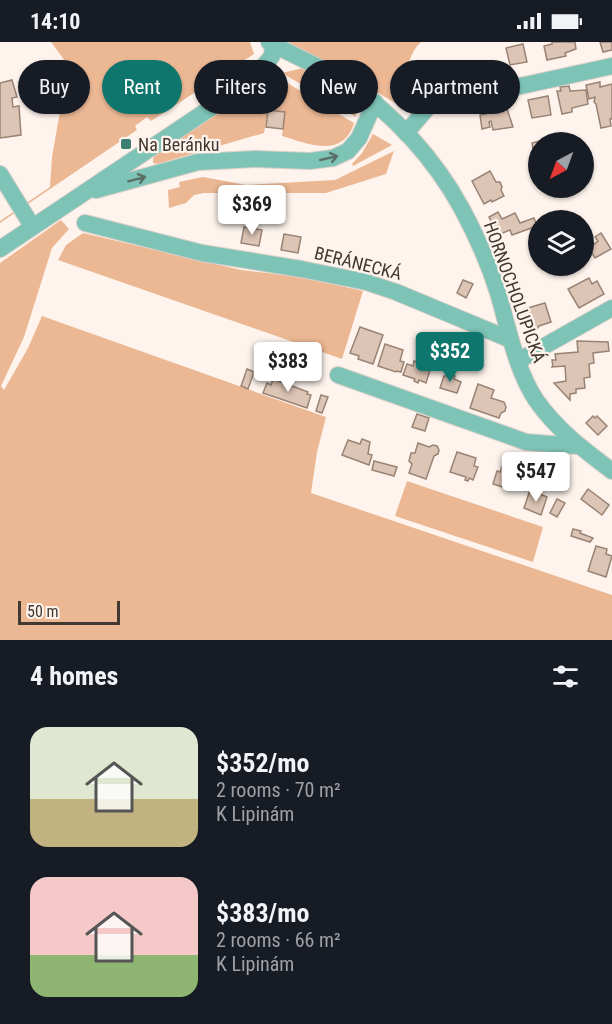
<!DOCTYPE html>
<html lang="en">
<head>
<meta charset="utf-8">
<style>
  body { margin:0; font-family:"Roboto Condensed",sans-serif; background:#242831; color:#f1f3f6; height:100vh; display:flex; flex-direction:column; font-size:22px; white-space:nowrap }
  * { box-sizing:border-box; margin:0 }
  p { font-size:20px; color:#9ea1a6 }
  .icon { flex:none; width:33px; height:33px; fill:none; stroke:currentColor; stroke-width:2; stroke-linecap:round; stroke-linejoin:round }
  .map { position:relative; height:598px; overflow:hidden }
  .panel { display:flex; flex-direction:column; background:#171b24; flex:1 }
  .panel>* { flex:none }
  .guide { position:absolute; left:18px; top:18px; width:576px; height:54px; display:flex; gap:12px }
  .needle { width:39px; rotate:221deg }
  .controls { position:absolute; left:528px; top:90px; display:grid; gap:12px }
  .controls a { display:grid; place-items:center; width:66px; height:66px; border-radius:50%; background:#171b24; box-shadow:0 2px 4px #0004; font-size:30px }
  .scale { position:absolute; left:18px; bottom:15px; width:102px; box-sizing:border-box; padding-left:6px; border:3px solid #423832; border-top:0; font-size:16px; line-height:21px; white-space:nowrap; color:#423832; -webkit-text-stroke:4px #fef4ed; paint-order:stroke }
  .price { position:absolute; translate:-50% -51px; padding:0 14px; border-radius:6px; background:#fff; color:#222; font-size:20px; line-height:39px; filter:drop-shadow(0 2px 3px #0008) }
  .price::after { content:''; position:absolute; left:50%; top:36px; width:18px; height:14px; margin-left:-9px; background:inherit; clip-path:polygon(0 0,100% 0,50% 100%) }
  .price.selected { background:#0f766e; color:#fff }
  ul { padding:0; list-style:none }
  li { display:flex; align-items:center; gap:18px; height:150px; padding:0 30px }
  li span { display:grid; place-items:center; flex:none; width:168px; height:120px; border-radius:18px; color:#555 }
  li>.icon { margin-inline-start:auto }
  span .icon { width:72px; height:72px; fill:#fffc; stroke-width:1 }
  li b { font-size:26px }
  h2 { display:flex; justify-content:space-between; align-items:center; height:72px; padding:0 30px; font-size:26px }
  .chip { padding:0 21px; border-radius:27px; background:#171b24; box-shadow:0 2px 4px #0004; font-size:21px; line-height:54px }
  .chip.selected { background:#0f766e; color:#fff }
  .status { display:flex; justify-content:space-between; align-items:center; height:42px; padding:0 30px; background:#171b24; direction:ltr }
  .status svg { height:16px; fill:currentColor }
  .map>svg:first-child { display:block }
</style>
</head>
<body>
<div class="status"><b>14:10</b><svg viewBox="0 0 49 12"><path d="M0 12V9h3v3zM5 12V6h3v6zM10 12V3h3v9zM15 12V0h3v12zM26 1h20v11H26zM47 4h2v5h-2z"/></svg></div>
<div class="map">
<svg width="612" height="598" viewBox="0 0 612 598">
  <rect width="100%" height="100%" fill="#fef4ed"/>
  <g fill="#ecb894">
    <polygon points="51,0 250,0 254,12 151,79 147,75 135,84 137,88 0,181 0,179 50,145 52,115 68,23"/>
    <path d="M288,0h133c-11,10 -17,31 -14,46l-12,15 -48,-29z"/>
    <path d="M303,26c22,9 51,22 53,49l-74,-44z"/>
    <path d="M279,36l75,45c-11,36 -46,21 -72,13l3,-24 -17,-2 -4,23 -107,31 -4,-1v-4l3,-6 96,-62 2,2z"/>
    <polygon points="373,92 392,103 353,124 352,122 362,111"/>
    <polygon points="394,109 386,132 326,151 204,151 194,153 186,161 169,166 168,148 180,145 179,140 203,135 246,143 335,138"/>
    <polygon points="61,178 69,187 52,206 24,295 1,344 4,348 28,306 42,274 326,375 317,410 311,451 612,553 612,598 0,598 0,221"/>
    <polygon points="83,191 241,228 301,235 363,249 342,317 58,218 66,203"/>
    <polygon points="407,439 543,485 533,520 395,474"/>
  </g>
  <g fill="#ddc5b5" stroke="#998374" stroke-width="1.5">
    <polygon points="552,0 575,0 576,7 565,11 566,14 547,18 544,4 552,2"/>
    <polygon points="600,0 612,0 612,8 603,10"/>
    <polygon points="523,2 527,20 510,23 506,6"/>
    <polygon points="12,38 17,55 12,56 13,65 19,64 21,93 0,96 0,41"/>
    <polygon points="600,40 600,45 612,42 612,77 610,77 611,84 601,86 596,62 594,60 595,55 589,57 586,43"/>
    <polygon points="569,44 570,49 586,48 588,62 572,66 572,70 562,72 557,49 561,49 560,45"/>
    <polygon points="548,54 551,73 532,76 528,58"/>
    <polygon points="497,63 498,66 506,64 513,85 493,88 491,79 489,80 490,85 482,87 480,73 486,72 484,66"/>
    <polygon points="268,68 285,70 283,87 266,85"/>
    <polygon points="547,97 545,100 538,100 538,108 533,107 532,101"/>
    <polygon points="490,129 496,140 500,140 502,145 501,148 504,154 492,160 491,158 484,162 472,139"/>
    <polygon points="498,170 502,177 515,171 520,181 534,176 537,184 512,193 510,188 498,193 489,175"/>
    <polygon points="244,185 262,188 259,204 241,201"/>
    <polygon points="601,191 611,207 595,216 589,206 598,199 595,195"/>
    <polygon points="284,192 301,195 298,211 281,208"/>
    <polygon points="589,236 592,242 597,239 604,252 579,266 568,247"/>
    <polygon points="463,238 473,242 466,256 457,251"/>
    <polygon points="545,261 551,280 539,284 536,288 531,279 528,280 524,267"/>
    <polygon points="360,285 383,293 373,322 358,317 359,314 350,311"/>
    <polygon points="577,299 608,300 609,309 593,311 594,321 589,322 590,335 584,336 585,346 576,347 576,351 570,352 570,358 554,341 566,339 565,324 551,325 553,325 552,318 556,318 555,312 578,310"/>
    <polygon points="385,302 403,308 400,319 404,320 401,330 397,329 396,330 378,324"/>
    <polygon points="414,319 427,323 428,320 430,321 429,324 431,325 426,341 419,338 418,341 414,339 415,337 403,333 407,322 413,324"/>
    <polygon points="247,327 254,330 248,347 241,344"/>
    <polygon points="450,329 453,330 452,333 455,334 454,337 461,340 457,351 440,346 444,334 446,334"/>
    <polygon points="273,337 308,350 307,352 311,353 307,366 263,351 267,341 271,343"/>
    <polygon points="478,342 494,348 491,356 504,360 506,365 505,369 501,371 499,376 470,366"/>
    <polygon points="321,353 328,355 322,371 316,369"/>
    <polygon points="417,372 429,376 425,389 412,385"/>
    <polygon points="593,374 595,376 597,374 607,384 598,393 586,381"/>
    <polygon points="362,397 370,400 368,412 372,413 369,423 342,413 348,398 360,402"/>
    <polygon points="418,401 429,405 433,403 437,404 439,408 438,412 434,414 426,437 409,431 412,422 409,419 411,411 415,411"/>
    <polygon points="457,410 476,416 474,424 478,425 473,438 469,436 468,439 465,438 466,435 450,430"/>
    <polygon points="374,419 397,425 394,434 372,428"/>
    <polygon points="502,424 515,429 513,434 516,435 512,448 493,442 497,429 500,430"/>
    <polygon points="588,447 609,463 602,473 581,457"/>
    <polygon points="530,448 547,455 541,473 524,466"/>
    <polygon points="557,457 565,461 557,475 550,471"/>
    <polygon points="573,487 581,489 580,491 593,496 590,500 571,494"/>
    <polygon points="596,504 607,507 606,512 612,514 606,535 588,529"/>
  </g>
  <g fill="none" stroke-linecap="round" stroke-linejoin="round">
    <defs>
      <g id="minor">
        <path d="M269,0c25,14 52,25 77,40 47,31 89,77 116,127 14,26 27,55 36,84 10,34 18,77 38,107 20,29 48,50 76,71"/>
        <polyline points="406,91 429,64 612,24"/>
        <polyline points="0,132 32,184"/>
        <polyline points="96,148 198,120 255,117 310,119 333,116 348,109 359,96 375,60"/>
        <polyline points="85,181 202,211 301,227 366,240 396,250 509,297"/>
        <polyline points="0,207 251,39 272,14 273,2"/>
        <polyline points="518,319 612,266"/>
        <polyline points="338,333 526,400 578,404"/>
      </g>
    </defs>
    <use href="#minor" stroke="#d8cec8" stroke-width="18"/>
    <use href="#minor" stroke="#7ec4b6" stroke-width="16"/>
  </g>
  <defs><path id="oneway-shaft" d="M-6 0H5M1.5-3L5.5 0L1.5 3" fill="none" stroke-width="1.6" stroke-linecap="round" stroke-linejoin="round" transform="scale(1.5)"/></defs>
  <g stroke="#5a7067">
    <use href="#oneway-shaft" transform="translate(329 116) rotate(-13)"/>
    <use href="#oneway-shaft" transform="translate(137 137) rotate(-15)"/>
  </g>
  <rect fill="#3b7e72" stroke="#fef4ed" stroke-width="2" x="120" y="96" width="12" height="12" rx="3"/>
  <g text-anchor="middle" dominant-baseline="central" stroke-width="4.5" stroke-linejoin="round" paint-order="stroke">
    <g font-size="18" fill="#423832" stroke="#fef4ed" text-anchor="start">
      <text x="138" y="102">Na Beránku</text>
    </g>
    <g font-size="18" fill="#423832" stroke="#fef4ed">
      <text transform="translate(358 221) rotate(14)">BERÁNECKÁ</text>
      <text transform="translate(515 250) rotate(70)">HORNOCHOLUPICKÁ</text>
    </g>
  </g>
</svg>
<div class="controls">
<a><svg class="needle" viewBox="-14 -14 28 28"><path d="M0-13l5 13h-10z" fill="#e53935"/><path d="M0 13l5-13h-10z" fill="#9ea1a6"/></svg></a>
<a><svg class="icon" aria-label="layers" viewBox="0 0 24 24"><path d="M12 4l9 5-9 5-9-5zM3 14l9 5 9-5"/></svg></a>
</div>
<div class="scale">50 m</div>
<b class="price" style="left:252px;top:194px">$369</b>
<b class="price selected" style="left:450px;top:341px">$352</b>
<b class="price" style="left:288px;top:351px">$383</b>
<b class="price" style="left:536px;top:461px">$547</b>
<div class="guide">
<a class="chip">Buy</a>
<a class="chip selected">Rent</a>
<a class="chip">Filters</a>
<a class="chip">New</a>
<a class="chip">Apartment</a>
</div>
</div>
<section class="panel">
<h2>4 homes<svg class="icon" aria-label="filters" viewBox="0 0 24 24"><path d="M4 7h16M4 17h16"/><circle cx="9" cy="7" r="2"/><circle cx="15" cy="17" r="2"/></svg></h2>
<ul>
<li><span style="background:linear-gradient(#dfe7d0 60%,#c2b280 0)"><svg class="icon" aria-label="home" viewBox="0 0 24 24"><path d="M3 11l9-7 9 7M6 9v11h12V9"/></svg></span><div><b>$352/mo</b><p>2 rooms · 70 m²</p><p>K Lipinám</p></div></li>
<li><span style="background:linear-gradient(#f6c9c9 65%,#8fb573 0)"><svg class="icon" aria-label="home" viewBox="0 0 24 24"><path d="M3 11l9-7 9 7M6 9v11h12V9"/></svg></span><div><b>$383/mo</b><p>2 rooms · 66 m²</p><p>K Lipinám</p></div></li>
</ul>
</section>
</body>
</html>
